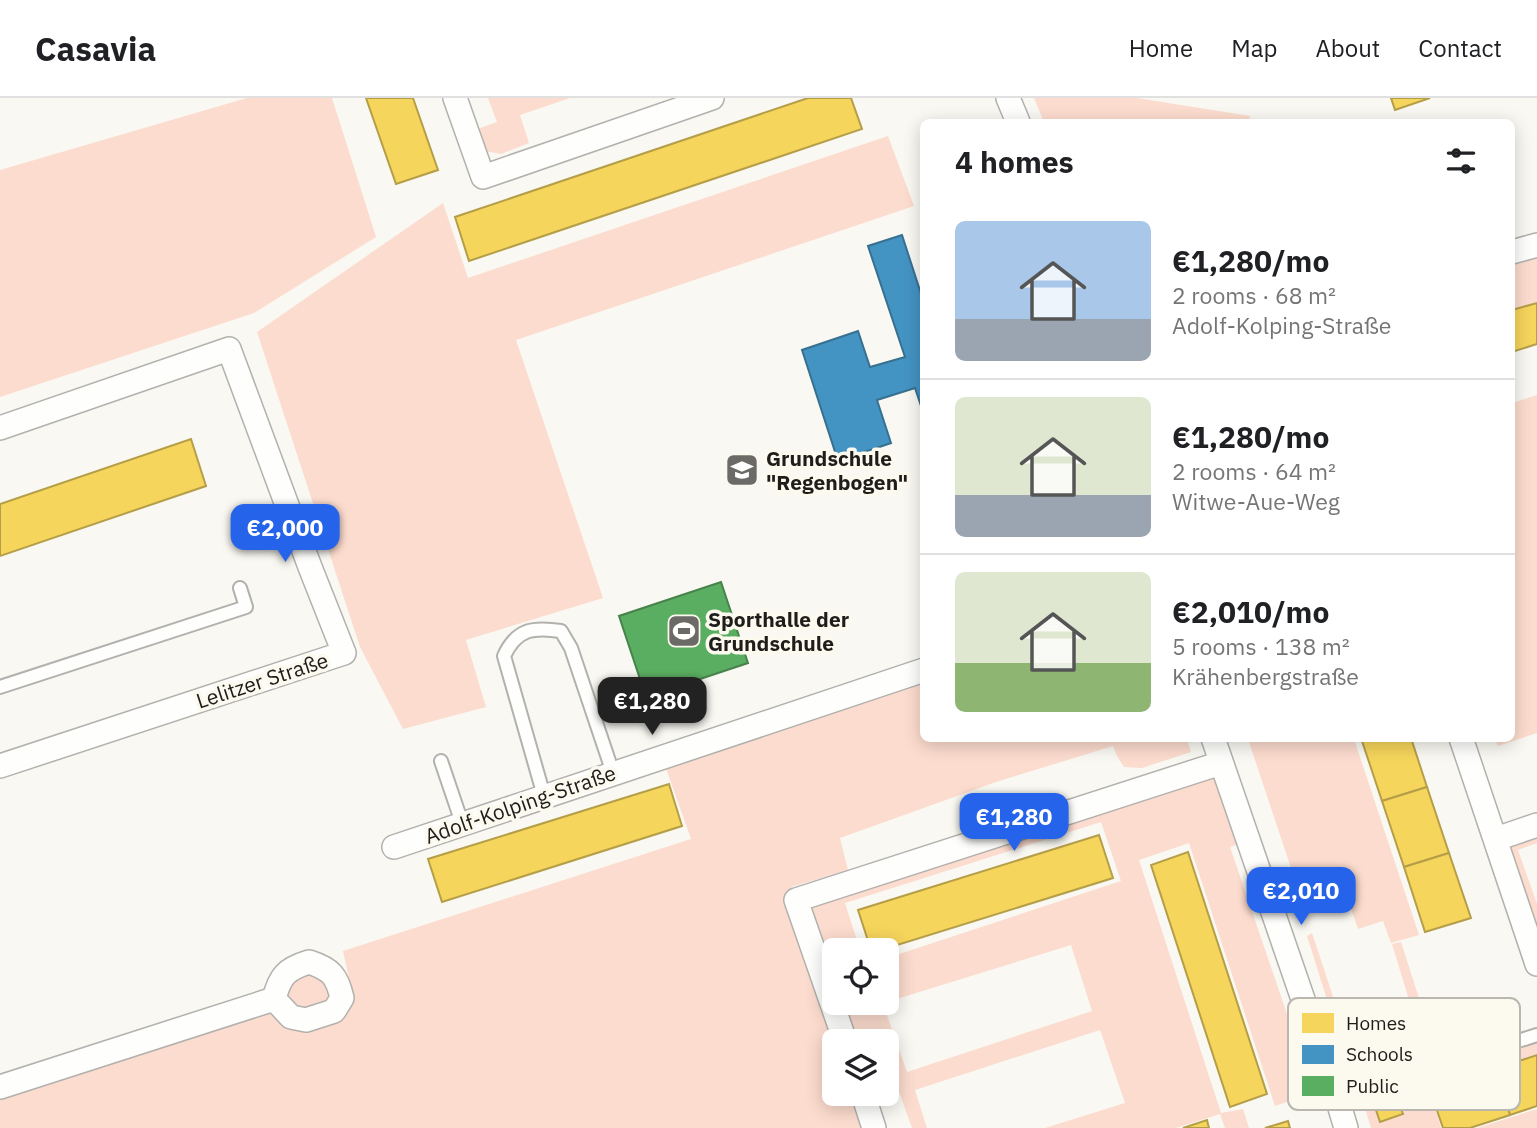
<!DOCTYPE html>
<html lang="en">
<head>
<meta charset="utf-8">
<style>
  body { margin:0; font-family:"IBM Plex Sans",sans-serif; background:#f6f6f6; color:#202124; height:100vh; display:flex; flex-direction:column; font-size:26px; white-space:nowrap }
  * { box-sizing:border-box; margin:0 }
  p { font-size:23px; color:#757577 }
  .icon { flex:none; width:38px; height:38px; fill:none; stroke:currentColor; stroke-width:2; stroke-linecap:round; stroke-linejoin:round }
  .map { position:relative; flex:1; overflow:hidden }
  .sheet { position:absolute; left:920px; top:21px; width:595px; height:623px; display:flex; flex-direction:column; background:#fff; border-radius:10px; box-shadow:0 4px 18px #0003 }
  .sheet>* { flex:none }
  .fabs { position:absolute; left:822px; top:840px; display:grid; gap:14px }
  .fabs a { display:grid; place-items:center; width:77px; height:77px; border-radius:10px; background:#fff; box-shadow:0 4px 18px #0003; font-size:35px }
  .price { position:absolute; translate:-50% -60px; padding:0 16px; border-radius:14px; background:#2563eb; color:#fff; font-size:23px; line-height:46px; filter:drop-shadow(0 2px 4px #0008) }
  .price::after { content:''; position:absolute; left:50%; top:42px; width:21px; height:16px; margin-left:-10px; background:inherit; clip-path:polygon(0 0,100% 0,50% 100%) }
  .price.selected { background:#222; color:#fff }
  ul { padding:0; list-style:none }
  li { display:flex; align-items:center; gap:21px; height:175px; padding:0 35px }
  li+li { border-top:2px solid #e0e0e0 }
  li span { display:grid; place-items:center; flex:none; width:196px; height:140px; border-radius:10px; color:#555 }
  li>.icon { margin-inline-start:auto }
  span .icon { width:84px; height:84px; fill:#fffc; stroke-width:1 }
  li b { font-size:30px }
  h2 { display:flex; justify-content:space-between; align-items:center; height:84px; padding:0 35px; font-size:30px }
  header { display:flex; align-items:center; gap:42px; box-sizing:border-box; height:98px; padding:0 35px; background:#fff; border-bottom:2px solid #e0e0e0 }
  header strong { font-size:33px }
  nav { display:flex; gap:38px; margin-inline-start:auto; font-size:24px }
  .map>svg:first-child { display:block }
</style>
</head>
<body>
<header>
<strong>Casavia</strong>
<nav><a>Home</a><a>Map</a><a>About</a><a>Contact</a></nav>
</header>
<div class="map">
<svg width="1537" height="1030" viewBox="0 0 1537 1030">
  <rect width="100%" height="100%" fill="#f9f8f2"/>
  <g fill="#fcdcce" fill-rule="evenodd">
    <polygon points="247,0 332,0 376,139 254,215 0,299 0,72"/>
    <polygon points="488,0 570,0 520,17 529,45 501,56 479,52 472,33 497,24"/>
    <polygon points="1034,0 1137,0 1250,18 1249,24 1044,24"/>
    <polygon points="888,38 914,108 516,242 603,500 466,542 486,609 403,631 360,549 257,234 443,105 468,180"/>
    <polygon points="1537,148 1537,204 1512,212 1512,156"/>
    <polygon points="1537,297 1537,635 1498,648 1495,641 1512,640 1512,305"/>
    <polygon points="924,573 924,640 1187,641 1191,654 1142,670 1124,669 1117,658 1113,648 996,684 840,740 848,772 791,789 843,943 835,943 835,996 861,996 873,1030 0,1030 0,991 274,902 290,919 333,914 354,903 343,853 691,741 662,659"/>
    <polygon points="1248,641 1354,641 1419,837 1391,845 1383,823 1358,831 1347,799 1305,812"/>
    <path d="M1221,666l26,77 -17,6 84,246 -39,13 -86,-263 -50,17 82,253 22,-4 6,19h-24l-5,-14 -44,14h-131l80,-25 -25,-73 -185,60 12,38h-15l-19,-53 -6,2v-36h-42l-49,-141zM1101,724l20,59 -234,77v44l184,-57 21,66 -185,61 -24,-68 2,-1h-50v-53h25l-15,-47z"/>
    <polygon points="1537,728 1537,745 1518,752 1537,806 1537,862 1497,741"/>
    <polygon points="1312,835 1356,968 1423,948 1392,846 1401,844 1434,947 1502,928 1508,946 1537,938 1537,956 1429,990 1441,1030 1371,1030 1363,1004 1428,985 1424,973 1365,992 1358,970 1352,970 1347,965 1307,838"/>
    <polygon points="309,865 341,900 291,918 278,885"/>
    <polygon points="1537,1011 1537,1030 1477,1030"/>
  </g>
  <g fill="#f6d55c" stroke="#b59e48" stroke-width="2">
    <polygon points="366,0 413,0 438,72 396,86"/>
    <polygon points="808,0 851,0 862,31 469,163 455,119"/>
    <polygon points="1391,0 1430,0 1395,12"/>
    <polygon points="1537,205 1537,246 1512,254 1512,212"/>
    <polygon points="191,341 206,388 0,458 0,406"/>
    <polygon points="1361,640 1411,640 1427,689 1382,703"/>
    <polygon points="669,686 682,728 442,804 428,761"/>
    <polygon points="1427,689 1449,755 1404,769 1382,703"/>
    <polygon points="1099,737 1113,780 881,852 871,852 858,812"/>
    <polygon points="1188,754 1267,996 1230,1009 1151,767"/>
    <polygon points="1449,755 1471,820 1425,834 1404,769"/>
    <polygon points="1537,957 1537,1008 1510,1017 1495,971"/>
    <polygon points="1495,971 1510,1017 1470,1030 1443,1030 1430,992"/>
    <polygon points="1397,1001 1403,1016 1380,1024 1375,1009"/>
    <polygon points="1207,1022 1209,1030 1183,1030"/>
    <polygon points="1288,1023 1290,1030 1265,1030"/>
  </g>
  <polygon fill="#4393c3" stroke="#387090" stroke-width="2" points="902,137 924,205 924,317 915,290 877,302 891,345 838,363 802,252 858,233 870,269 905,259 868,148"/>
  <polygon fill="#5aae61" stroke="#48824c" stroke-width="2" points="721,484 748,565 646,599 619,518"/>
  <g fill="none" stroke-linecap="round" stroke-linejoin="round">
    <defs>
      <g id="lane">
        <polyline points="0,589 246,509 240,490"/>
        <polyline points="441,663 462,725"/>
        <path d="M544,698l-40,-140c13,-28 30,-29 57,-25l10,17 42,125"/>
        <polyline points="1337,1000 1537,937"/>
      </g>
      <g id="street">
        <polyline points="455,0 483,79 712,0"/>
        <polyline points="1008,0 1018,24"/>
        <polyline points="1512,154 1537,147"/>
        <polyline points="0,330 229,251 310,469 344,555 0,668"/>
        <polyline points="1213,640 1337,1000 1346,1030"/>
        <polyline points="1461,640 1537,866"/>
        <polyline points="1496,741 1537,727"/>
        <polyline points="394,749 924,572"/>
        <path d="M309,864c22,7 28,14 33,36l-8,13 -28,9 -15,-3 -17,-18c6,-23 12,-30 35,-37z"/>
        <polyline points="845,943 796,802 1221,665"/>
        <polyline points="0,989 274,901"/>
        <polyline points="863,996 874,1030"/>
      </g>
    </defs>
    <use href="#lane" stroke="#b2b1ad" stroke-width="16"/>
    <use href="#street" stroke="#b2b1ad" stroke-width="26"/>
    <use href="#lane" stroke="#fefefd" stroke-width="12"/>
    <use href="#street" stroke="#fefefd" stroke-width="23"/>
  </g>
  <defs>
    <symbol id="school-square" viewBox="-11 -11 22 22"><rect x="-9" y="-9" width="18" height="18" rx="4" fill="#6b6a66" stroke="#fcf9ef"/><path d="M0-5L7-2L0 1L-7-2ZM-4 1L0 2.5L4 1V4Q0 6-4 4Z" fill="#fff"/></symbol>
    <symbol id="stadium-square" viewBox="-11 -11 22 22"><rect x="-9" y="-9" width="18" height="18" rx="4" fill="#6b6a66" stroke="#fcf9ef"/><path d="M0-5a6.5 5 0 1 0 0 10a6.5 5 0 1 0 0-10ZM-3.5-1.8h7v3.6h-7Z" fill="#fff"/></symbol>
  </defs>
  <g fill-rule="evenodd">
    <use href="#school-square" x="723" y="353" width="38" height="38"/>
    <use href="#stadium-square" x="665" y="514" width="38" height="38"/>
  </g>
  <g text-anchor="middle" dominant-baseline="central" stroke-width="7" stroke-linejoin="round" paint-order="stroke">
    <g font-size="21" font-weight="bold" fill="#1e1d1a" stroke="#fcf9ef" text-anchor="start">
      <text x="766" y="360">Grundschule<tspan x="766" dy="24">"Regenbogen"</tspan></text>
      <text x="708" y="521">Sporthalle der<tspan x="708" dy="24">Grundschule</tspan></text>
    </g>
    <g font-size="21" fill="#1e1d1a" stroke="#fcf9ef">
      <text transform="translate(262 582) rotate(-18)">Lelitzer Straße</text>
      <text transform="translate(520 706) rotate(-19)">Adolf-Kolping-Straße</text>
    </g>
  </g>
  <rect x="1288" y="900" width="232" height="112" rx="10" fill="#fcf9ef" stroke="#b9b7af" stroke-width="2"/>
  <rect x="1302" y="915" width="32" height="20" fill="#f6d55c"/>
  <rect x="1302" y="947" width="32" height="19" fill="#4393c3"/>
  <rect x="1302" y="978" width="32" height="20" fill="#5aae61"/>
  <g font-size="19" fill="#1e1d1a">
    <text x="1346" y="932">Homes</text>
    <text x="1346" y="963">Schools</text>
    <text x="1346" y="995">Public</text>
  </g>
</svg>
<div class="fabs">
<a><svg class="icon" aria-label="locate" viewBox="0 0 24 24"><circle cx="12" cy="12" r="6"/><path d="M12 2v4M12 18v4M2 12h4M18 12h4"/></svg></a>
<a><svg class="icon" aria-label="layers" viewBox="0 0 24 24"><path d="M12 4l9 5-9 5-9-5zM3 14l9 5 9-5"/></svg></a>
</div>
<b class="price" style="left:285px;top:466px">€2,000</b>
<b class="price selected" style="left:652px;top:639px">€1,280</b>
<b class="price" style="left:1014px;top:755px">€1,280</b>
<b class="price" style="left:1301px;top:829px">€2,010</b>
<section class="sheet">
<h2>4 homes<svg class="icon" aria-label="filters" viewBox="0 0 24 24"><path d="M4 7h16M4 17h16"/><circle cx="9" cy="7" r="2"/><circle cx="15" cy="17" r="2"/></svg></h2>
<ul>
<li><span style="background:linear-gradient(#a9c7e8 70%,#9aa5b1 0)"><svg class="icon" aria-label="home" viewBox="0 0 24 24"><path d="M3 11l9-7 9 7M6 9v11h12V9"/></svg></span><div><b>€1,280/mo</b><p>2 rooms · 68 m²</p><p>Adolf-Kolping-Straße</p></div></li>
<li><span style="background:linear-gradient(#dfe7d0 70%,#9aa5b1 0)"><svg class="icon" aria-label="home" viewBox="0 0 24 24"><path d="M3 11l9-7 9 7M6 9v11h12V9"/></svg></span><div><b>€1,280/mo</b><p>2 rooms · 64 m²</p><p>Witwe-Aue-Weg</p></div></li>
<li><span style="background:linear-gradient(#dfe7d0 65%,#8fb573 0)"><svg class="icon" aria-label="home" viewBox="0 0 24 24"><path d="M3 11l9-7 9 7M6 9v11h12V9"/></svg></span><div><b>€2,010/mo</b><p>5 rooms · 138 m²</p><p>Krähenbergstraße</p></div></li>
</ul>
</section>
</div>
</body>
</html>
